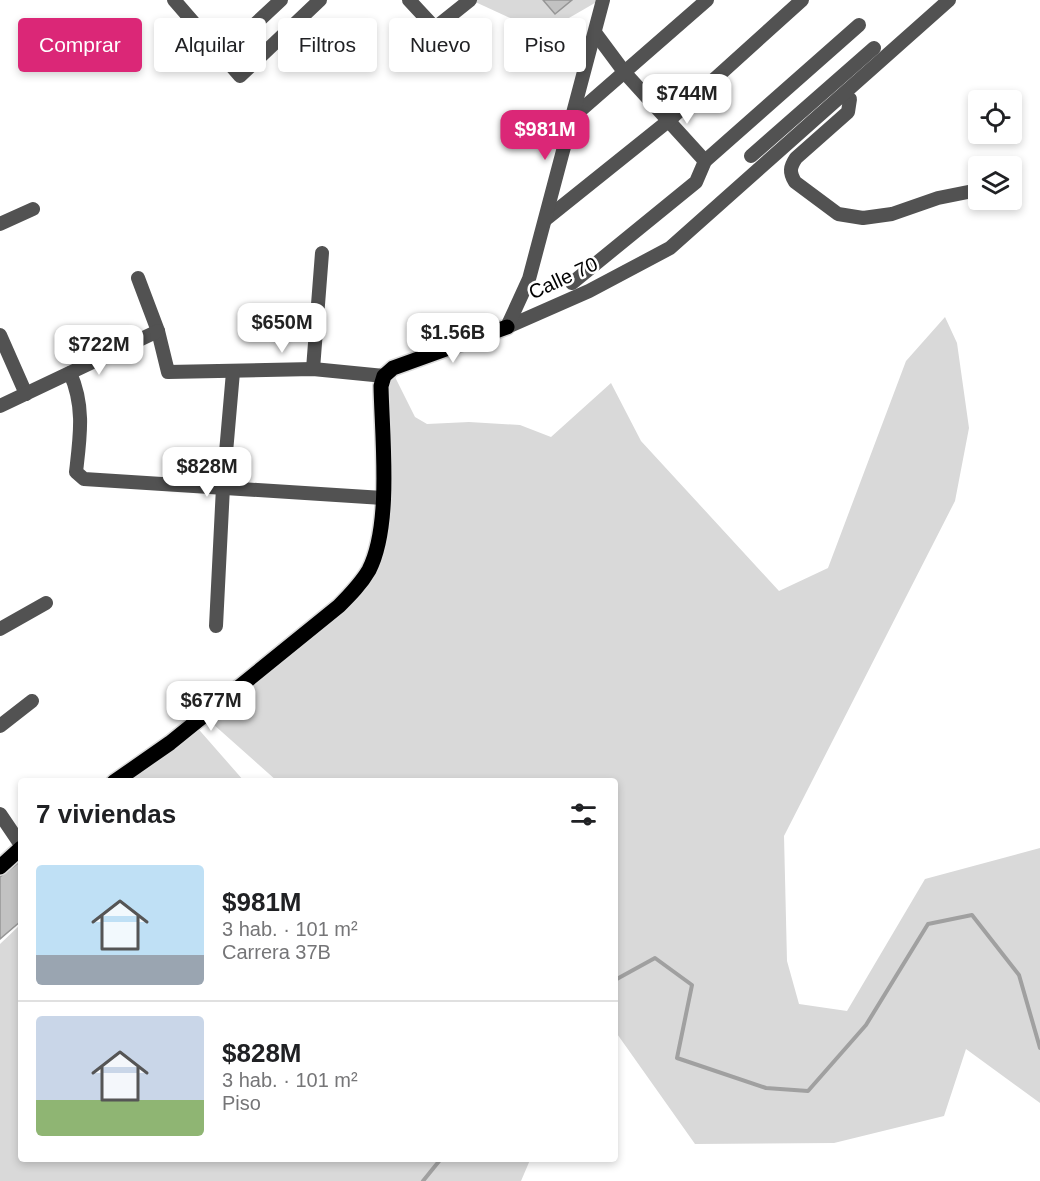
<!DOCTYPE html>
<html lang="es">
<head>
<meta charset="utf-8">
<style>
  body { margin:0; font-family:Helvetica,sans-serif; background:#f2f2f2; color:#202124; height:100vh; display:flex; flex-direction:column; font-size:22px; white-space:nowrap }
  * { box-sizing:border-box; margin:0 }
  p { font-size:20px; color:#757577 }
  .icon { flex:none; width:33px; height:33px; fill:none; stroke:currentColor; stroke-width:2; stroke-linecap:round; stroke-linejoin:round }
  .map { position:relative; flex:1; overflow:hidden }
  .drawer { position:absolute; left:18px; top:778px; width:600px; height:384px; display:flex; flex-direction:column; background:#fff; border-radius:6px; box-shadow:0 3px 9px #0003 }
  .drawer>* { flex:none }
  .guide { position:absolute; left:18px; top:18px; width:600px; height:54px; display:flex; gap:12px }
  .tools { position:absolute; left:968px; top:90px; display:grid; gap:12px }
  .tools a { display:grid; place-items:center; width:54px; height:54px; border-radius:6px; background:#fff; box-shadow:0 3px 9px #0003; font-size:30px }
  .price { position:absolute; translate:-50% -51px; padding:0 14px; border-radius:12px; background:#fff; color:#222; font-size:20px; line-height:39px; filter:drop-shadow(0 2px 3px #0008) }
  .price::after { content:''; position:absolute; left:50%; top:36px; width:18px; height:14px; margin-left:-9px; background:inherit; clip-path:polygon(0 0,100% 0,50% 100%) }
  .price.selected { background:#db2777; color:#fff }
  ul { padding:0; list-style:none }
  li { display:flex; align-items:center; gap:18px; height:150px; padding:0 18px }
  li+li { border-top:2px solid #e0e0e0 }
  li span { display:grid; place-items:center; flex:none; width:168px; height:120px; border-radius:6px; color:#555 }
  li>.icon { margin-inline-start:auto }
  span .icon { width:72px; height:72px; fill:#fffc; stroke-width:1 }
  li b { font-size:26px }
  h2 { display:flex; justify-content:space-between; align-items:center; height:72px; padding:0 18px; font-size:26px }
  .tag { padding:0 21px; border-radius:6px; background:#fff; box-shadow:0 3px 9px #0003; font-size:21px; line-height:54px }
  .tag.selected { background:#db2777; color:#fff }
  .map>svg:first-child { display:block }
</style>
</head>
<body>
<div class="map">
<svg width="1040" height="1181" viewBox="0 0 1040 1181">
  <rect width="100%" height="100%" fill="#fff"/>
  <g fill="#d9d9d9">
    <polygon points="471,0 600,0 543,33"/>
    <polygon points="945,317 957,343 969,428 955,501 784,836 787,961 799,1004 847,1011 925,879 1040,848 1040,1103 966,1049 944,1116 834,1143 695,1144 615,1031 615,782 277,781 204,716 194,724 244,781 113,782 203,716 369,570 382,428 381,386 393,373 415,417 427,424 469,422 520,425 551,437 611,383 641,441 779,591 828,568 906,361"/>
    <polygon points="21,924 21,1160 530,1160 521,1181 0,1181 0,944"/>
  </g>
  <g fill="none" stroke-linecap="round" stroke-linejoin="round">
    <g stroke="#a0a0a0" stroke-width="4">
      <polyline points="615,980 655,958 692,985 677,1058 766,1088 808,1091 866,1025 928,924 972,915 1019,975 1040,1048"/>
      <polyline points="423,1181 440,1160"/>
    </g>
  </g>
  <g fill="#c2c2c2" stroke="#969696" stroke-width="1.5">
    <polygon points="543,0 572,0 555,14"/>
    <polygon points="21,861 21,921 0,939 0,877"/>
  </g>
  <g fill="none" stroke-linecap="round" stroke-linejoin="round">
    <defs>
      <g id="major">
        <path d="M114,782l56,-39 169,-137c11,-11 22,-22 30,-36 23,-45 13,-133 12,-184l3,-10 9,-8 114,-41"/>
        <polyline points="0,867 21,848"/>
      </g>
    </defs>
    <use href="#major" stroke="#dbdbdb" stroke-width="18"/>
    <g stroke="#525252" stroke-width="14">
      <polyline points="174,0 240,76 320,0"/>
      <polyline points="409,0 435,28 470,0"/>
      <polyline points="596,34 625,73 705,161"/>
      <polyline points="221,56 281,0"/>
      <path d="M841,97l9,2 -2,13 -52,46c-6,9 -7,14 -1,24l43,32 25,4 29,-4 46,-16 40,-8"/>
      <polyline points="574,116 707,0"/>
      <polyline points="751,156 874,48"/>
      <polyline points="546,219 667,122 802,0"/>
      <polyline points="0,224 33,209"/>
      <polyline points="138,278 158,331 168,372 313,369 384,376"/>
      <polyline points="572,283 696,182 705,161 859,25"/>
      <polyline points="507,327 589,291 670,248 949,0"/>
      <polyline points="507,327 529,279 603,0"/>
      <polyline points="0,335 26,394"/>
      <polyline points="313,369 322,253"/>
      <path d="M70,373c15,33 10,64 6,99l8,7 299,19"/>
      <polyline points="0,406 158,331"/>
      <polyline points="216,626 223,487 233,372"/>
      <polyline points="0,629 46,603"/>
      <polyline points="0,726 32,701"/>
      <polyline points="0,814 21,845"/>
    </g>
    <use href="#major" stroke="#000" stroke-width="15"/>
  </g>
  <g text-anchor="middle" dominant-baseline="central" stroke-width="5" stroke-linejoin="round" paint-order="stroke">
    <g font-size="20" fill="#000" stroke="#fff">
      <text transform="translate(563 278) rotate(-25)">Calle 70</text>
    </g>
  </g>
</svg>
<div class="tools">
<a><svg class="icon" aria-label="locate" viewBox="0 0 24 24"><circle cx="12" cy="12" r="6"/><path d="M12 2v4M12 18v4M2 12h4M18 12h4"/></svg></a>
<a><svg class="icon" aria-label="layers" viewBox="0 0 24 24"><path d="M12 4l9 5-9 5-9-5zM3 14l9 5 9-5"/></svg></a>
</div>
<b class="price" style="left:687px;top:125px">$744M</b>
<b class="price selected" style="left:545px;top:161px">$981M</b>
<b class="price" style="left:282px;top:354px">$650M</b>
<b class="price" style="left:453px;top:364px">$1.56B</b>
<b class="price" style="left:99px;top:376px">$722M</b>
<b class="price" style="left:207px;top:498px">$828M</b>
<b class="price" style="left:211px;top:732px">$677M</b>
<div class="guide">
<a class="tag selected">Comprar</a>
<a class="tag">Alquilar</a>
<a class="tag">Filtros</a>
<a class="tag">Nuevo</a>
<a class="tag">Piso</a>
</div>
<section class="drawer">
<h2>7 viviendas<svg class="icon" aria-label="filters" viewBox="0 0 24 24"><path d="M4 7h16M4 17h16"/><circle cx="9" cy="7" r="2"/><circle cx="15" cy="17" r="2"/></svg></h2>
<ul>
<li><span style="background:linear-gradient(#bfe0f5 75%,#9aa5b1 0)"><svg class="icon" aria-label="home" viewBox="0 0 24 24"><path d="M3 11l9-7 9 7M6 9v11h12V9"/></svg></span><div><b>$981M</b><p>3 hab. · 101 m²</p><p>Carrera 37B</p></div></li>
<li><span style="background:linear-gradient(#c9d6e8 70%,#8fb573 0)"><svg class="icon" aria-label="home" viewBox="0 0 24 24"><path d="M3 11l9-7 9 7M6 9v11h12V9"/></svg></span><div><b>$828M</b><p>3 hab. · 101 m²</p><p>Piso</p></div></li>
</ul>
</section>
</div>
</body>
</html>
